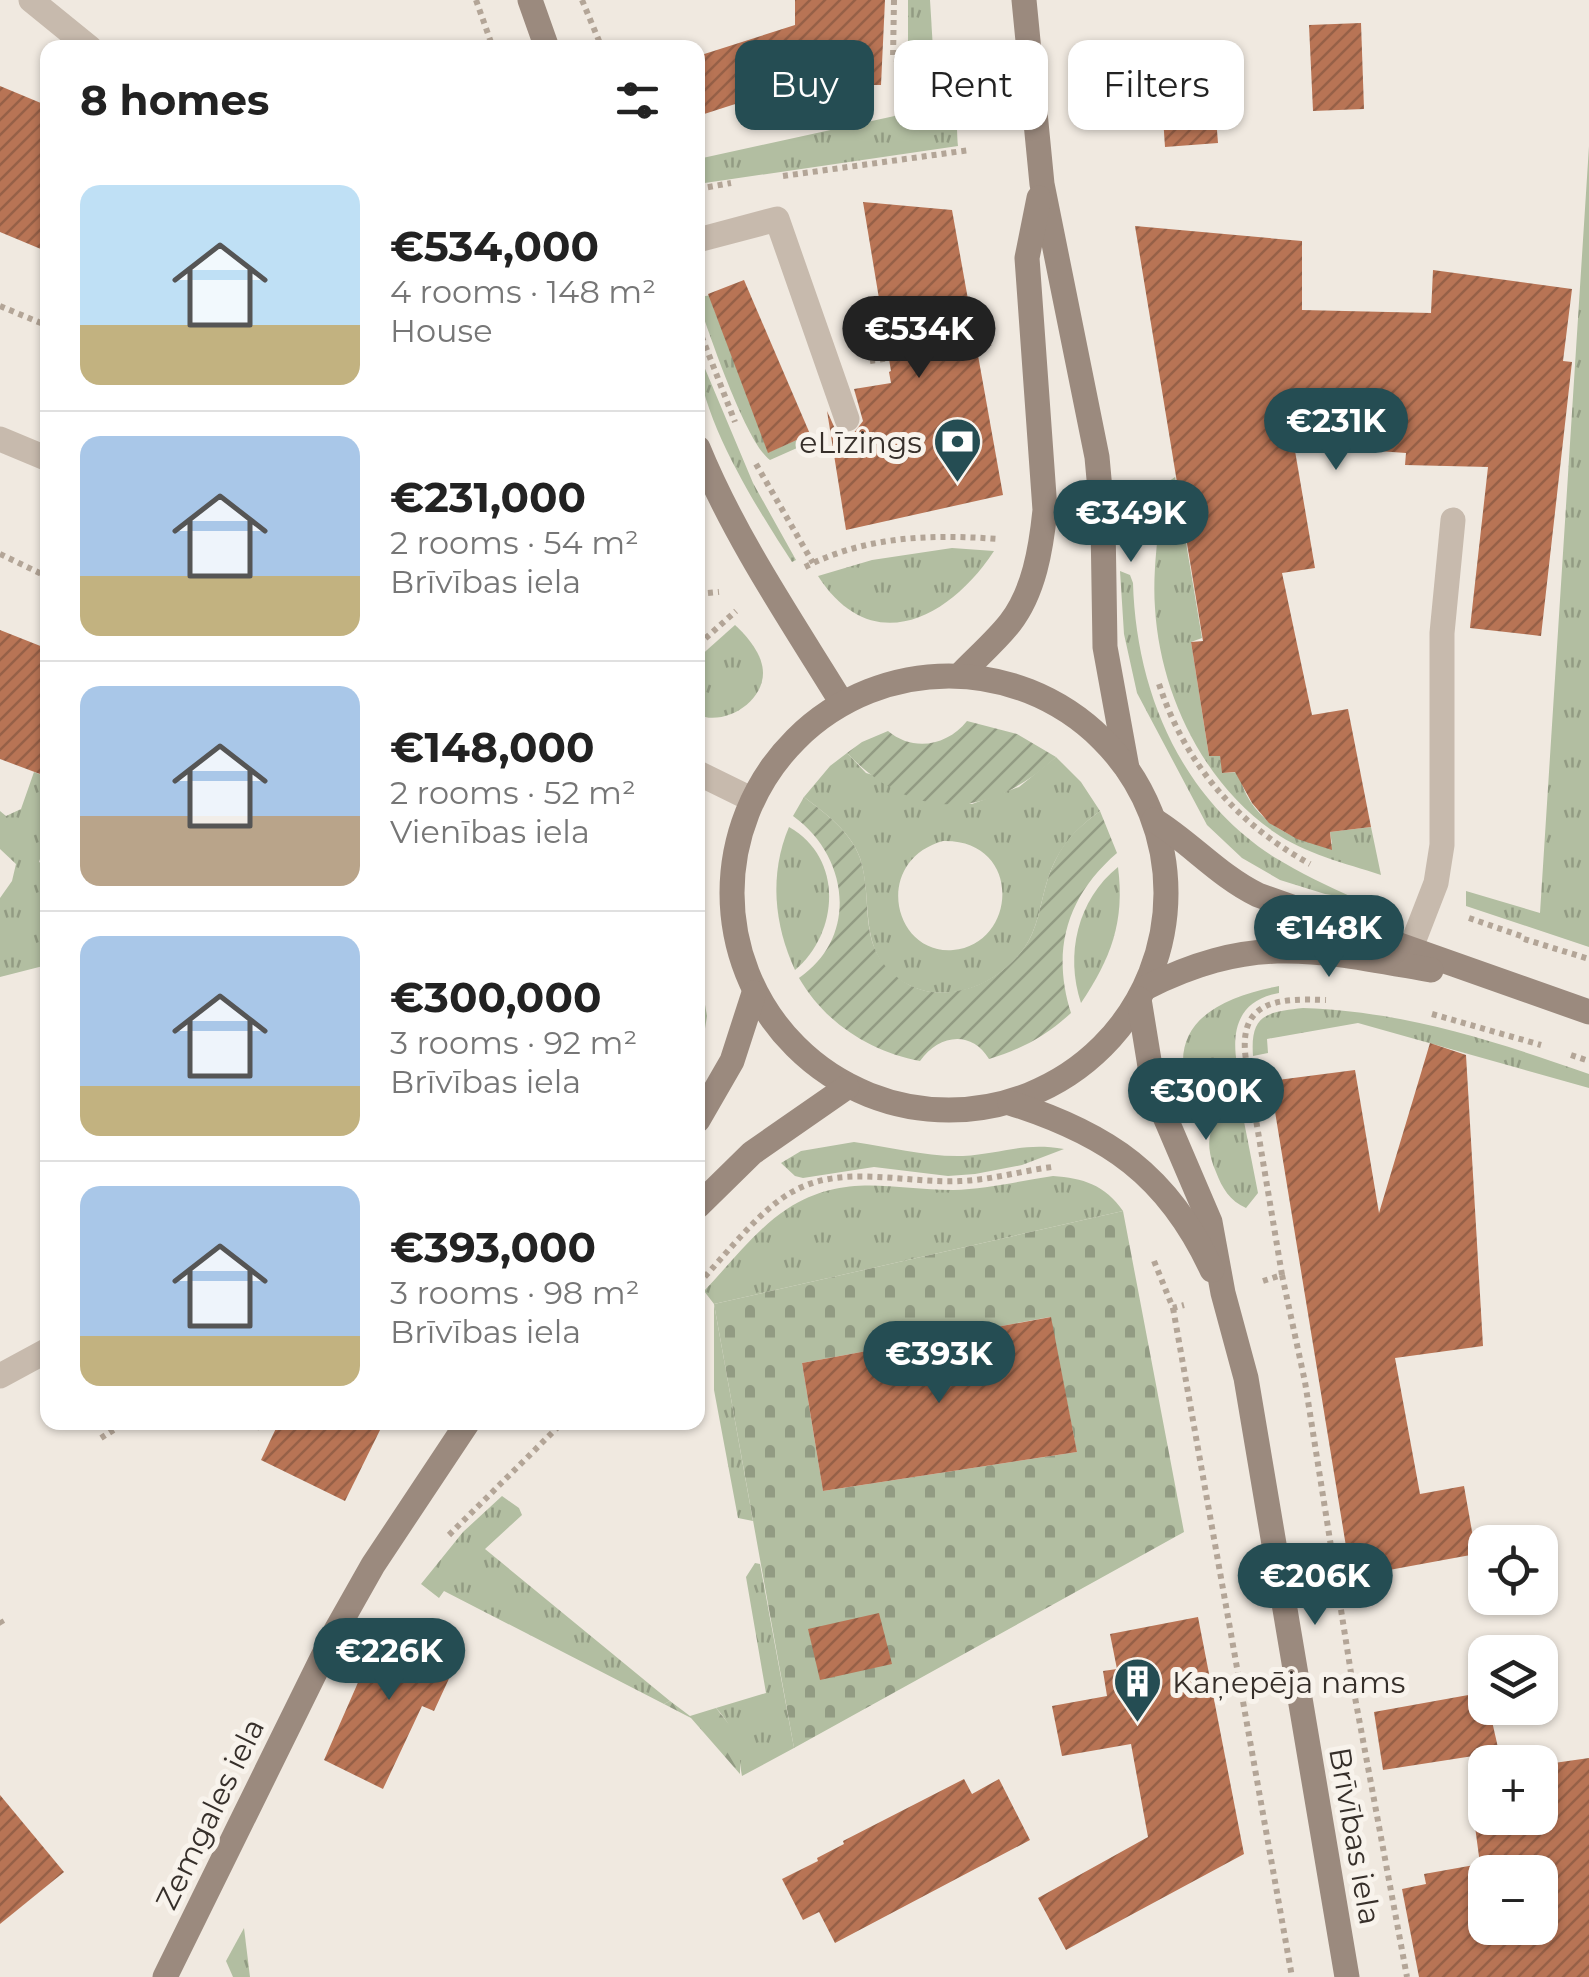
<!DOCTYPE html>
<html lang="en">
<head>
<meta charset="utf-8">
<style>
  body { margin:0; font-family:Montserrat,sans-serif; background:#f2f2f2; color:#222; height:100vh; display:flex; flex-direction:column; font-size:38px; white-space:nowrap }
  * { box-sizing:border-box; margin:0 }
  p { font-size:32px; color:#767676 }
  .icon { flex:none; width:55px; height:55px; fill:none; stroke:currentColor; stroke-width:2; stroke-linecap:round; stroke-linejoin:round }
  .map { position:relative; flex:1; overflow:hidden }
  .sheet { position:absolute; left:40px; top:40px; width:665px; height:1390px; display:flex; flex-direction:column; background:#fff; border-radius:20px; box-shadow:0 2px 8px #0004 }
  .sheet>* { flex:none }
  .guide { position:absolute; left:735px; top:40px; width:702px; height:90px; display:flex; gap:20px }
  .fabs { position:absolute; left:1468px; top:1525px; display:grid; gap:20px }
  .fabs a { display:grid; place-items:center; width:90px; height:90px; border-radius:20px; background:#fff; box-shadow:0 2px 8px #0004; font-size:50px }
  .price { position:absolute; translate:-50% -85px; padding:0 22px; border-radius:35px; background:#254d53; color:#fff; font-size:32px; line-height:65px; filter:drop-shadow(0 2px 5px #0008) }
  .price::after { content:''; position:absolute; left:50%; top:60px; width:30px; height:22px; margin-left:-15px; background:inherit; clip-path:polygon(0 0,100% 0,50% 100%) }
  .price.on { background:#222; color:#fff }
  ul { padding:0; list-style:none }
  li { display:flex; align-items:center; gap:30px; height:250px; padding:0 40px }
  li+li { border-top:2px solid #e0e0e0 }
  li span { display:grid; place-items:center; flex:none; width:280px; height:200px; border-radius:20px; color:#555 }
  li>.icon { margin-inline-start:auto }
  span .icon { width:120px; height:120px; fill:#fffc; stroke-width:1 }
  li b { font-size:42px }
  h2 { display:flex; justify-content:space-between; align-items:center; height:120px; padding:0 40px; font-size:42px }
  .pill { padding:0 35px; border-radius:20px; background:#fff; box-shadow:0 2px 8px #0004; font-size:35px; line-height:90px }
  .pill.on { background:#254d53; color:#fff }
  .map>svg:first-child { display:block }
</style>
</head>
<body>
<div class="map">
<svg width="1589" height="1977" viewBox="0 0 1589 1977">
  <defs>
    <pattern id="grass-tufts" width="24" height="20" patternUnits="userSpaceOnUse" patternTransform="scale(2.5)"><rect width="24" height="20" fill="#b2bea1"/><path d="M3 7l-1-3M5 7V3M7 7l1-3M15 17l-1-3M17 17v-4M19 17l1-3" fill="none" stroke="#929b83"/></pattern>
    <pattern id="forest-firs" width="22" height="20" patternUnits="userSpaceOnUse" patternTransform="scale(2.5)"><rect width="22" height="20" fill="#b2bea1"/><path d="M5 1l3.5 6h-7zM16 11l3.5 6h-7z" fill="#929b83"/></pattern>
    <pattern id="cemetery-stones" width="16" height="16" patternUnits="userSpaceOnUse" patternTransform="scale(2.5)"><rect width="16" height="16" fill="#b2bea1"/><path d="M2 7V4a2 2 0 0 1 4 0v3zM10 15v-3a2 2 0 0 1 4 0v3z" fill="#929b83"/></pattern>
    <pattern id="garden-furrows" width="10" height="10" patternUnits="userSpaceOnUse" patternTransform="scale(2.5)"><rect width="10" height="10" fill="#b2bea1"/><path d="M-1 1l2-2M0 10L10 0M9 11l2-2" fill="none" stroke="#929b83"/></pattern>
    <pattern id="building-hatch" width="6" height="6" patternUnits="userSpaceOnUse" patternTransform="scale(2.5)"><rect width="6" height="6" fill="#b87455"/><path d="M-1 1l2-2M0 6l6-6M5 7l2-2" fill="none" stroke="#966047"/></pattern>
  </defs>
  <rect width="100%" height="100%" fill="#f0e9e0"/>
  <g fill="url(#grass-tufts)" fill-rule="evenodd">
    <polygon points="908,0 930,0 933,49 908,49"/>
    <path d="M918,76c45,3 37,35 40,70l-260,38v-25l224,-49v-26l-5,-1z"/>
    <polygon points="1589,146 1589,947 1466,906 1466,891 1540,913"/>
    <path d="M749,290l-36,16 56,146 41,-18 5,6 -45,20c-24,-17 -61,-127 -72,-159v-4z"/>
    <path d="M698,352l55,131 43,77 -4,2c-34,-52 -95,-148 -94,-210z"/>
    <path d="M1175,477l27,161 -11,4 18,114h11l3,17 16,-1c7,43 48,69 89,73l4,-1 -2,-12 41,-5 10,48c-36,-12 -76,-21 -107,-43 -71,-49 -114,-139 -119,-224 -3,-40 5,-82 7,-122z"/>
    <path d="M952,548l42,3c-44,67 -122,109 -176,25l54,-16z"/>
    <path d="M1120,571l10,4 3,8c3,107 47,214 141,274 26,16 54,29 82,42l-31,-5 -45,-14 -38,-22 -35,-33 -70,-132 -13,-59z"/>
    <path d="M735,625c13,12 28,30 28,48 0,30 -39,53 -65,42v-57z"/>
    <path d="M847,753l19,20 106,31 47,-17 37,-30 25,25 19,29c-19,14 -34,28 -45,50 -12,23 -13,50 -23,73 -19,43 -77,73 -121,52 -57,-27 -36,-81 -51,-128 -9,-26 -35,-45 -56,-61l26,-31zM943,841c80,-2 75,103 10,109 -60,5 -81,-89 -10,-109z"/>
    <polygon points="34,772 47,777 47,838 39,862 47,866 47,965 0,977 0,898 12,881 16,864 0,849 0,811 6,816 21,809"/>
    <path d="M789,827c55,31 50,106 6,143 -21,-45 -26,-96 -6,-143z"/>
    <path d="M1118,867c7,55 -7,91 -37,136 -16,-48 -4,-103 37,-136z"/>
    <polygon points="698,965 707,1016 698,1073"/>
    <path d="M1279,986v7c-40,7 -48,36 -42,71l-39,31 -9,-3c-25,-70 33,-95 90,-106z"/>
    <path d="M1303,1008c105,4 188,32 286,66v14l-231,-65 -91,16 1,14 -15,3c-3,-41 13,-44 50,-48z"/>
    <path d="M1239,1096l19,97 -12,15c-16,-7 -24,-20 -30,-36 -15,-36 -4,-52 23,-76z"/>
    <path d="M854,1142c36,5 72,15 109,14 39,-2 59,-14 101,-7l-42,16 -47,9 -27,2 -74,-9 -71,11 -8,-2 -14,-13 20,-12z"/>
    <path d="M1053,1176c30,2 52,9 70,35l-409,93 39,217 -15,-3 -24,-128v-86l-10,-13c26,-27 51,-61 83,-82 58,-37 104,-19 166,-19 34,-1 67,-9 100,-14z"/>
    <polygon points="502,1496 519,1508 522,1515 485,1549 670,1701 664,1704 444,1591 439,1598 421,1584 463,1532"/>
    <path d="M755,1563l5,1 34,184 -52,28c-4,-26 -5,-46 -26,-68l50,-15 -20,-116z"/>
    <polygon points="244,1928 250,1977 233,1977 226,1961"/>
  </g>
  <polygon fill="url(#forest-firs)" points="670,1701 690,1716 716,1708 740,1738 740,1774 691,1718 664,1704"/>
  <path fill="url(#cemetery-stones)" fill-rule="evenodd" d="M1123,1211l61,321 -390,216 -80,-444zM1050,1317l27,135 -254,39 -21,-128z"/>
  <g fill="url(#garden-furrows)">
    <path d="M967,721l50,13 39,23c-68,64 -144,64 -209,-4l15,-11 26,-11c25,21 59,15 79,-10z"/>
    <path d="M804,797c21,16 47,35 56,61 15,47 -6,91 44,124 44,28 108,-3 128,-48 10,-23 11,-50 23,-73 10,-22 26,-36 45,-50l17,42c-50,43 -66,97 -46,160 -25,23 -49,36 -82,46 -18,-30 -51,-24 -69,2 -49,-9 -95,-38 -121,-83 60,-41 50,-122 -6,-162z"/>
  </g>
  <g fill="url(#building-hatch)" fill-rule="evenodd">
    <polygon points="795,0 885,0 881,85 794,85 698,116 698,56 795,25"/>
    <polygon points="1361,23 1364,109 1313,111 1309,25"/>
    <polygon points="1211,55 1218,143 1165,147 1159,59"/>
    <polygon points="0,86 48,106 48,252 0,232"/>
    <polygon points="863,202 952,210 1003,495 846,530 827,411 836,431 845,435 853,434 863,421 854,389 891,383 889,372 891,371"/>
    <polygon points="1135,226 1302,241 1302,310 1431,313 1433,270 1572,289 1563,361 1572,362 1541,636 1470,628 1488,467 1405,465 1406,453 1294,445 1315,568 1282,573 1312,715 1348,709 1371,827 1330,832 1332,850 1297,839 1269,823 1252,803 1235,772 1222,773 1220,756 1209,756 1191,642 1203,641"/>
    <polygon points="744,280 810,434 768,453 708,294"/>
    <polygon points="0,630 48,649 48,777 0,759"/>
    <polygon points="1430,1043 1466,1055 1483,1346 1395,1358 1420,1494 1464,1486 1476,1554 1351,1577 1270,1081 1355,1070 1379,1213"/>
    <polygon points="1051,1317 1077,1452 823,1491 802,1363"/>
    <polygon points="279,1422 384,1422 345,1501 261,1460"/>
    <polygon points="879,1613 892,1664 820,1680 808,1629"/>
    <polygon points="1198,1617 1244,1854 1066,1950 1038,1898 1148,1837 1131,1744 1062,1756 1052,1706 1107,1696 1103,1671 1117,1669 1110,1634"/>
    <polygon points="385,1621 459,1657 434,1711 422,1706 383,1789 324,1760"/>
    <polygon points="1485,1692 1485,1708 1489,1708 1499,1752 1383,1770 1374,1712"/>
    <path d="M1589,1758v219h-170l-17,-88 24,-5 -2,-10 56,-10 -12,-90 17,-2v46h55v-53zM1485,1872h55v56h-55z"/>
    <polygon points="964,1779 972,1794 999,1779 1030,1840 835,1943 819,1912 803,1920 782,1879 818,1861 817,1858 844,1844 843,1841"/>
    <polygon points="0,1795 64,1872 0,1924"/>
  </g>
  <g fill="none" stroke-linecap="round" stroke-linejoin="round">
    <g stroke="#b3a597" stroke-width="6" stroke-dasharray="5 5" stroke-linecap="butt">
      <polyline points="476,0 493,48"/>
      <polyline points="582,0 602,48"/>
      <polyline points="894,0 893,59 952,62"/>
      <polyline points="783,176 970,150"/>
      <polyline points="698,189 731,183"/>
      <polyline points="0,306 48,326"/>
      <polyline points="698,327 735,422"/>
      <polyline points="870,361 991,343"/>
      <polyline points="756,464 813,563"/>
      <polyline points="0,554 48,577"/>
      <path d="M805,567c61,-31 126,-33 193,-28"/>
      <polyline points="698,594 719,592"/>
      <polyline points="698,645 736,611"/>
      <path d="M1159,684c26,80 78,140 151,180"/>
      <polyline points="1469,918 1524,937"/>
      <polyline points="1524,939 1589,959"/>
      <polyline points="1432,1014 1541,1045"/>
      <polyline points="1571,1055 1589,1061"/>
      <polyline points="1154,1261 1173,1308 1184,1305"/>
      <polyline points="1282,1275 1305,1382 1354,1692 1407,1977"/>
      <path d="M1263,1281l19,-6 -36,-215c-9,-60 32,-62 80,-60"/>
      <path d="M698,1284c27,-28 60,-73 94,-92 50,-29 114,-8 168,-11 31,-1 61,-10 92,-14"/>
      <polyline points="1173,1308 1292,1977"/>
      <polyline points="251,1422 260,1428"/>
      <polyline points="101,1438 126,1422"/>
      <polyline points="449,1535 563,1422"/>
      <polyline points="0,1620 4,1627"/>
    </g>
    <g stroke="#c7baad" stroke-width="25">
      <polyline points="31,0 90,48"/>
      <polyline points="698,240 777,219 847,419"/>
      <polyline points="1410,950 1436,883 1442,845 1442,633 1453,520"/>
    </g>
    <g stroke="#c7baad" stroke-width="25">
      <polyline points="0,439 48,459"/>
      <polyline points="698,773 751,799"/>
      <polyline points="0,1376 48,1350"/>
    </g>
    <g stroke="#9b8a7e" stroke-width="25">
      <polyline points="530,0 547,48"/>
      <polyline points="1024,0 1042,184 1097,457 1103,523 1105,647 1127,768"/>
      <path d="M698,448c37,90 93,172 144,255"/>
      <path d="M960,675c16,-17 35,-33 50,-52 24,-31 31,-74 35,-113l-18,-252 12,-60"/>
      <circle cx="949" cy="893" r="217"/>
      <path d="M1154,820c37,23 65,56 104,75l331,117"/>
      <path d="M1145,988c109,-55 172,-38 286,-18"/>
      <polyline points="1139,999 1154,1091 1210,1222 1223,1293 1246,1378 1347,1977"/>
      <path d="M1010,1103c98,31 158,72 202,167"/>
      <polyline points="698,1120 732,1061 754,993"/>
      <polyline points="698,1206 752,1153 847,1087"/>
      <polyline points="165,1977 334,1634 373,1565 468,1422"/>
    </g>
  </g>
  <defs>
    <symbol id="bank-pin" viewBox="-11 -11 22 30"><path d="M0 17L-7.5 6A9.5 9.5 0 1 1 7.5 6Z" fill="#254d53" stroke="#f8f3ec"/><path d="M-6-4H6V4H-6ZM0-2.3a2.3 2.3 0 1 0 0 4.6a2.3 2.3 0 1 0 0-4.6Z" fill="#fff"/></symbol>
    <symbol id="building-pin" viewBox="-11 -11 22 30"><path d="M0 17L-7.5 6A9.5 9.5 0 1 1 7.5 6Z" fill="#254d53" stroke="#f8f3ec"/><path d="M-4-6H4V6H1V3H-1V6H-4ZM-2.5-4.3h1.7v1.8h-1.7ZM.8-4.3h1.7v1.8H.8ZM-2.5-1h1.7V.8h-1.7ZM.8-1h1.7V.8H.8Z" fill="#fff"/></symbol>
  </defs>
  <g fill-rule="evenodd">
    <use href="#bank-pin" x="930" y="414" width="55" height="75"/>
    <use href="#building-pin" x="1110" y="1654" width="55" height="75"/>
  </g>
  <g text-anchor="middle" dominant-baseline="central" stroke-width="10" stroke-linejoin="round" paint-order="stroke">
    <g font-size="30" fill="#362f2a" stroke="#f8f3ec" text-anchor="end">
      <text x="922" y="442">eLīzings</text>
      <text x="1172" y="1682" text-anchor="start">Kaņepēja nams</text>
    </g>
    <g font-size="30" fill="#362f2a" stroke="#f8f3ec">
      <text transform="translate(210 1814) rotate(-64)">Zemgales iela</text>
      <text transform="translate(1355 1836) rotate(80)">Brīvības iela</text>
    </g>
  </g>
</svg>
<div class="fabs">
<a><svg class="icon" aria-label="locate" viewBox="0 0 24 24"><circle cx="12" cy="12" r="6"/><path d="M12 2v4M12 18v4M2 12h4M18 12h4"/></svg></a>
<a><svg class="icon" aria-label="layers" viewBox="0 0 24 24"><path d="M12 4l9 5-9 5-9-5zM3 14l9 5 9-5"/></svg></a>
<a>+</a>
<a>−</a>
</div>
<b class="price on" style="left:919px;top:381px">€534K</b>
<b class="price" style="left:1336px;top:473px">€231K</b>
<b class="price" style="left:1131px;top:565px">€349K</b>
<b class="price" style="left:1329px;top:980px">€148K</b>
<b class="price" style="left:1206px;top:1143px">€300K</b>
<b class="price" style="left:939px;top:1406px">€393K</b>
<b class="price" style="left:1315px;top:1628px">€206K</b>
<b class="price" style="left:389px;top:1703px">€226K</b>
<div class="guide">
<a class="pill on">Buy</a>
<a class="pill">Rent</a>
<a class="pill">Filters</a>
</div>
<section class="sheet">
<h2>8 homes<svg class="icon" aria-label="filters" viewBox="0 0 24 24"><path d="M4 7h16M4 17h16"/><circle cx="9" cy="7" r="2"/><circle cx="15" cy="17" r="2"/></svg></h2>
<ul>
<li><span style="background:linear-gradient(#bfe0f5 70%,#c2b280 0)"><svg class="icon" aria-label="home" viewBox="0 0 24 24"><path d="M3 11l9-7 9 7M6 9v11h12V9"/></svg></span><div><b>€534,000</b><p>4 rooms · 148 m²</p><p>House</p></div></li>
<li><span style="background:linear-gradient(#a9c7e8 70%,#c2b280 0)"><svg class="icon" aria-label="home" viewBox="0 0 24 24"><path d="M3 11l9-7 9 7M6 9v11h12V9"/></svg></span><div><b>€231,000</b><p>2 rooms · 54 m²</p><p>Brīvības iela</p></div></li>
<li><span style="background:linear-gradient(#a9c7e8 65%,#b9a48a 0)"><svg class="icon" aria-label="home" viewBox="0 0 24 24"><path d="M3 11l9-7 9 7M6 9v11h12V9"/></svg></span><div><b>€148,000</b><p>2 rooms · 52 m²</p><p>Vienības iela</p></div></li>
<li><span style="background:linear-gradient(#a9c7e8 75%,#c2b280 0)"><svg class="icon" aria-label="home" viewBox="0 0 24 24"><path d="M3 11l9-7 9 7M6 9v11h12V9"/></svg></span><div><b>€300,000</b><p>3 rooms · 92 m²</p><p>Brīvības iela</p></div></li>
<li><span style="background:linear-gradient(#a9c7e8 75%,#c2b280 0)"><svg class="icon" aria-label="home" viewBox="0 0 24 24"><path d="M3 11l9-7 9 7M6 9v11h12V9"/></svg></span><div><b>€393,000</b><p>3 rooms · 98 m²</p><p>Brīvības iela</p></div></li>
</ul>
</section>
</div>
</body>
</html>
